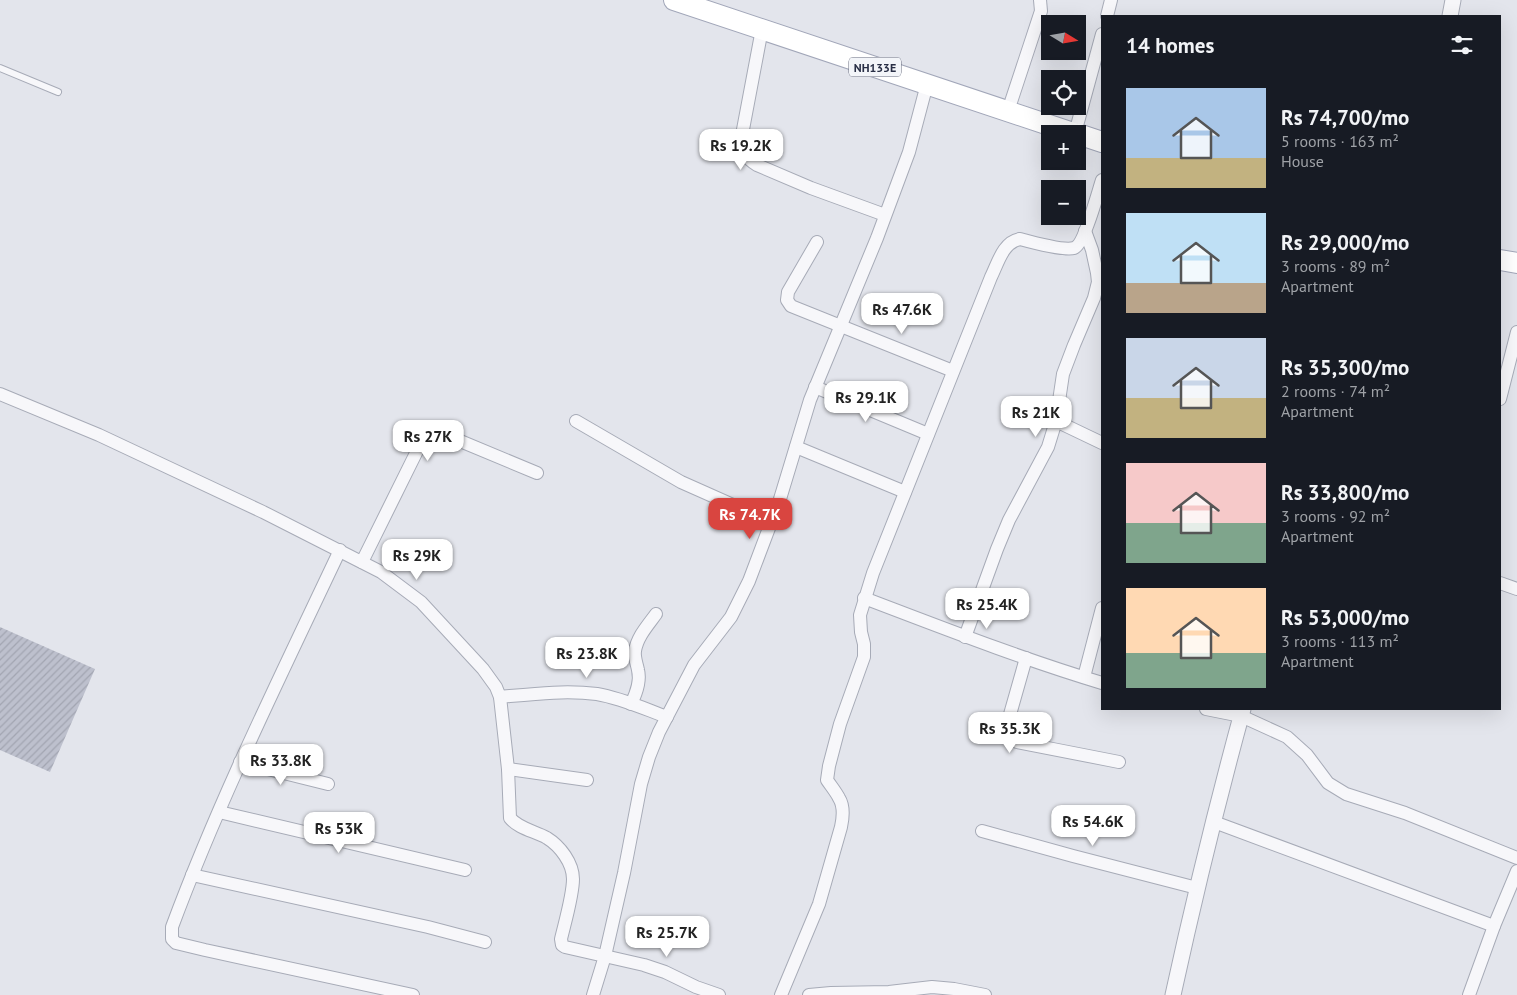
<!DOCTYPE html>
<html lang="en">
<head>
<meta charset="utf-8">
<style>
  body { margin:0; font-family:"PT Sans",sans-serif; background:#242831; color:#f1f3f6; height:100vh; display:flex; flex-direction:column; font-size:19px; white-space:nowrap }
  * { box-sizing:border-box; margin:0 }
  p { font-size:16px; color:#9ea1a6 }
  .icon { flex:none; width:28px; height:28px; fill:none; stroke:currentColor; stroke-width:2; stroke-linecap:round; stroke-linejoin:round }
  .map { position:relative; flex:1; overflow:hidden }
  .panel { position:absolute; left:1101px; top:15px; width:400px; height:695px; display:flex; flex-direction:column; background:#171b24; border-radius:0px; box-shadow:0 5px 20px #0002 }
  .panel>* { flex:none }
  .needle { width:32px; rotate:101deg }
  .tools { position:absolute; left:1041px; top:15px; display:grid; gap:10px }
  .tools a { display:grid; place-items:center; width:45px; height:45px; border-radius:0px; background:#171b24; box-shadow:0 5px 20px #0002; font-size:25px }
  .price { position:absolute; translate:-50% -42px; padding:0 11px; border-radius:10px; background:#fff; color:#222; font-size:16px; line-height:32px; filter:drop-shadow(0 1px 2px #0008) }
  .price::after { content:''; position:absolute; left:50%; top:30px; width:15px; height:11px; margin-left:-8px; background:inherit; clip-path:polygon(0 0,100% 0,50% 100%) }
  .price.on { background:#d94540; color:#fff }
  ul { padding:0; list-style:none }
  li { display:flex; align-items:center; gap:15px; height:125px; padding:0 25px }
  li span { display:grid; place-items:center; flex:none; width:140px; height:100px; border-radius:0px; color:#555 }
  li>.icon { margin-inline-start:auto }
  span .icon { width:60px; height:60px; fill:#fffc; stroke-width:1 }
  li b { font-size:21px }
  h2 { display:flex; justify-content:space-between; align-items:center; height:60px; padding:0 25px; font-size:21px }
  .map>svg:first-child { display:block }
</style>
</head>
<body>
<div class="map">
<svg width="1517" height="995" viewBox="0 0 1517 995">
  <defs>
    <pattern id="building-hatch" width="6" height="6" patternUnits="userSpaceOnUse" patternTransform="scale(1.25)"><rect width="6" height="6" fill="#bdc0cd"/><path d="M-1 1l2-2M0 6l6-6M5 7l2-2" fill="none" stroke="#a2a5b1"/></pattern>
  </defs>
  <rect width="100%" height="100%" fill="#e3e5ec"/>
  <polygon fill="url(#building-hatch)" points="0,627 95,669 50,772 0,750"/>
  <g fill="none" stroke-linecap="round" stroke-linejoin="round">
    <defs>
      <polyline id="service" points="0,68 58,92"/>
      <g id="minor">
        <polyline points="1107,16 1111,0"/>
        <path d="M762,29l-21,111c0,12 6,19 16,25l54,23 74,27"/>
        <polyline points="1008,111 1041,11 1040,0"/>
        <polyline points="1075,133 1102,34"/>
        <polyline points="817,242 788,292 787,300 791,306 953,371"/>
        <polyline points="815,387 928,434"/>
        <path d="M0,394l99,41 164,77 118,60 40,30 62,67 13,18 4,10 8,72 2,49c9,11 25,13 37,20 13,8 26,25 26,41 0,16 -8,43 -12,60l1,6 3,2 79,18 21,7 31,15 23,8"/>
        <polyline points="1500,399 1517,332"/>
        <polyline points="576,421 681,482 771,522"/>
        <polyline points="1056,421 1102,443"/>
        <polyline points="796,447 905,492"/>
        <path d="M340,550c-59,125 -120,248 -168,377v12l4,4 29,7 208,45"/>
        <path d="M362,562l56,-113c10,-15 18,-17 35,-11l84,35"/>
        <polyline points="1500,583 1517,589"/>
        <path d="M864,598c79,30 158,61 238,85"/>
        <polyline points="965,637 997,549 1009,520 1048,447 1056,421 1063,374 1074,345 1094,298 1098,282 1097,273 1092,250 1085,231"/>
        <path d="M1026,658l-19,67c0,9 2,12 10,17l102,20"/>
        <polyline points="1084,677 1102,608"/>
        <path d="M500,697c32,-3 65,-7 97,-3 24,4 48,15 70,23"/>
        <path d="M631,704c5,-10 10,-22 7,-34 -1,-6 -4,-12 -3,-19 2,-14 13,-26 21,-37"/>
        <polyline points="1206,709 1241,716 1287,737 1307,755 1328,783 1346,794 1405,813 1517,858"/>
        <polyline points="240,762 328,784"/>
        <polyline points="508,769 587,780"/>
        <polyline points="219,812 465,870"/>
        <polyline points="1214,822 1494,926"/>
        <polyline points="982,831 1073,856 1197,888"/>
        <polyline points="192,875 428,927 485,942"/>
        <polyline points="593,995 605,956 624,873 641,784 649,757 659,732 694,665 731,617 749,581 780,499 810,400 877,238 909,152 927,84"/>
        <path d="M781,995l38,-91 22,-77c2,-9 3,-21 -2,-29 -3,-6 -8,-12 -12,-18l2,-14 11,-42 24,-67v-13l-3,-12 -1,-17 13,-42 118,-296c7,-14 12,-35 29,-38 11,3 44,12 54,9 10,-3 24,-56 28,-68"/>
        <polyline points="809,995 831,993 889,992 932,987 954,989 985,995"/>
        <polyline points="1469,995 1494,926 1517,871"/>
      </g>
      <g id="tertiary">
        <polyline points="1450,16 1453,0"/>
        <path d="M1173,995c21,-96 44,-191 70,-286"/>
      </g>
      <g id="primary">
        <polyline points="674,0 1076,134"/>
        <polyline points="1078,134 1102,142"/>
        <polyline points="1500,260 1517,263"/>
      </g>
    </defs>
    <use href="#service" stroke="#a7abb7" stroke-width="8"/>
    <use href="#minor" stroke="#a7abb7" stroke-width="14"/>
    <use href="#tertiary" stroke="#a7abb7" stroke-width="17"/>
    <use href="#primary" stroke="#a2a7b9" stroke-width="22"/>
    <use href="#service" stroke="#f7f7fa" stroke-width="6"/>
    <use href="#minor" stroke="#f7f7fa" stroke-width="12"/>
    <use href="#tertiary" stroke="#f7f7fa" stroke-width="15"/>
    <use href="#primary" stroke="#fff" stroke-width="20"/>
  </g>
  <g text-anchor="middle" dominant-baseline="central" stroke-width="4" stroke-linejoin="round" paint-order="stroke">
    <rect fill="#f3f5f9" stroke="#666a7c" stroke-width="1" x="849" y="57.5" width="52" height="19" rx="4"/>
    <g font-size="12" font-weight="bold" fill="#292f46">
      <text x="875" y="67">NH133E</text>
    </g>
  </g>
</svg>
<div class="tools">
<a><svg class="needle" viewBox="-14 -14 28 28"><path d="M0-13l5 13h-10z" fill="#e53935"/><path d="M0 13l5-13h-10z" fill="#9ea1a6"/></svg></a>
<a><svg class="icon" aria-label="locate" viewBox="0 0 24 24"><circle cx="12" cy="12" r="6"/><path d="M12 2v4M12 18v4M2 12h4M18 12h4"/></svg></a>
<a>+</a>
<a>−</a>
</div>
<b class="price" style="left:741px;top:171px">Rs 19.2K</b>
<b class="price" style="left:902px;top:335px">Rs 47.6K</b>
<b class="price" style="left:866px;top:423px">Rs 29.1K</b>
<b class="price" style="left:1036px;top:438px">Rs 21K</b>
<b class="price" style="left:428px;top:462px">Rs 27K</b>
<b class="price on" style="left:750px;top:540px">Rs 74.7K</b>
<b class="price" style="left:417px;top:581px">Rs 29K</b>
<b class="price" style="left:987px;top:630px">Rs 25.4K</b>
<b class="price" style="left:587px;top:679px">Rs 23.8K</b>
<b class="price" style="left:1010px;top:754px">Rs 35.3K</b>
<b class="price" style="left:281px;top:786px">Rs 33.8K</b>
<b class="price" style="left:1093px;top:847px">Rs 54.6K</b>
<b class="price" style="left:339px;top:854px">Rs 53K</b>
<b class="price" style="left:667px;top:958px">Rs 25.7K</b>
<section class="panel">
<h2>14 homes<svg class="icon" aria-label="filters" viewBox="0 0 24 24"><path d="M4 7h16M4 17h16"/><circle cx="9" cy="7" r="2"/><circle cx="15" cy="17" r="2"/></svg></h2>
<ul>
<li><span style="background:linear-gradient(#a9c7e8 70%,#c2b280 0)"><svg class="icon" aria-label="home" viewBox="0 0 24 24"><path d="M3 11l9-7 9 7M6 9v11h12V9"/></svg></span><div><b>Rs 74,700/mo</b><p>5 rooms · 163 m²</p><p>House</p></div></li>
<li><span style="background:linear-gradient(#bfe0f5 70%,#b9a48a 0)"><svg class="icon" aria-label="home" viewBox="0 0 24 24"><path d="M3 11l9-7 9 7M6 9v11h12V9"/></svg></span><div><b>Rs 29,000/mo</b><p>3 rooms · 89 m²</p><p>Apartment</p></div></li>
<li><span style="background:linear-gradient(#c9d6e8 60%,#c2b280 0)"><svg class="icon" aria-label="home" viewBox="0 0 24 24"><path d="M3 11l9-7 9 7M6 9v11h12V9"/></svg></span><div><b>Rs 35,300/mo</b><p>2 rooms · 74 m²</p><p>Apartment</p></div></li>
<li><span style="background:linear-gradient(#f6c9c9 60%,#7fa58c 0)"><svg class="icon" aria-label="home" viewBox="0 0 24 24"><path d="M3 11l9-7 9 7M6 9v11h12V9"/></svg></span><div><b>Rs 33,800/mo</b><p>3 rooms · 92 m²</p><p>Apartment</p></div></li>
<li><span style="background:linear-gradient(#ffd9b3 65%,#7fa58c 0)"><svg class="icon" aria-label="home" viewBox="0 0 24 24"><path d="M3 11l9-7 9 7M6 9v11h12V9"/></svg></span><div><b>Rs 53,000/mo</b><p>3 rooms · 113 m²</p><p>Apartment</p></div></li>
</ul>
</section>
</div>
</body>
</html>
